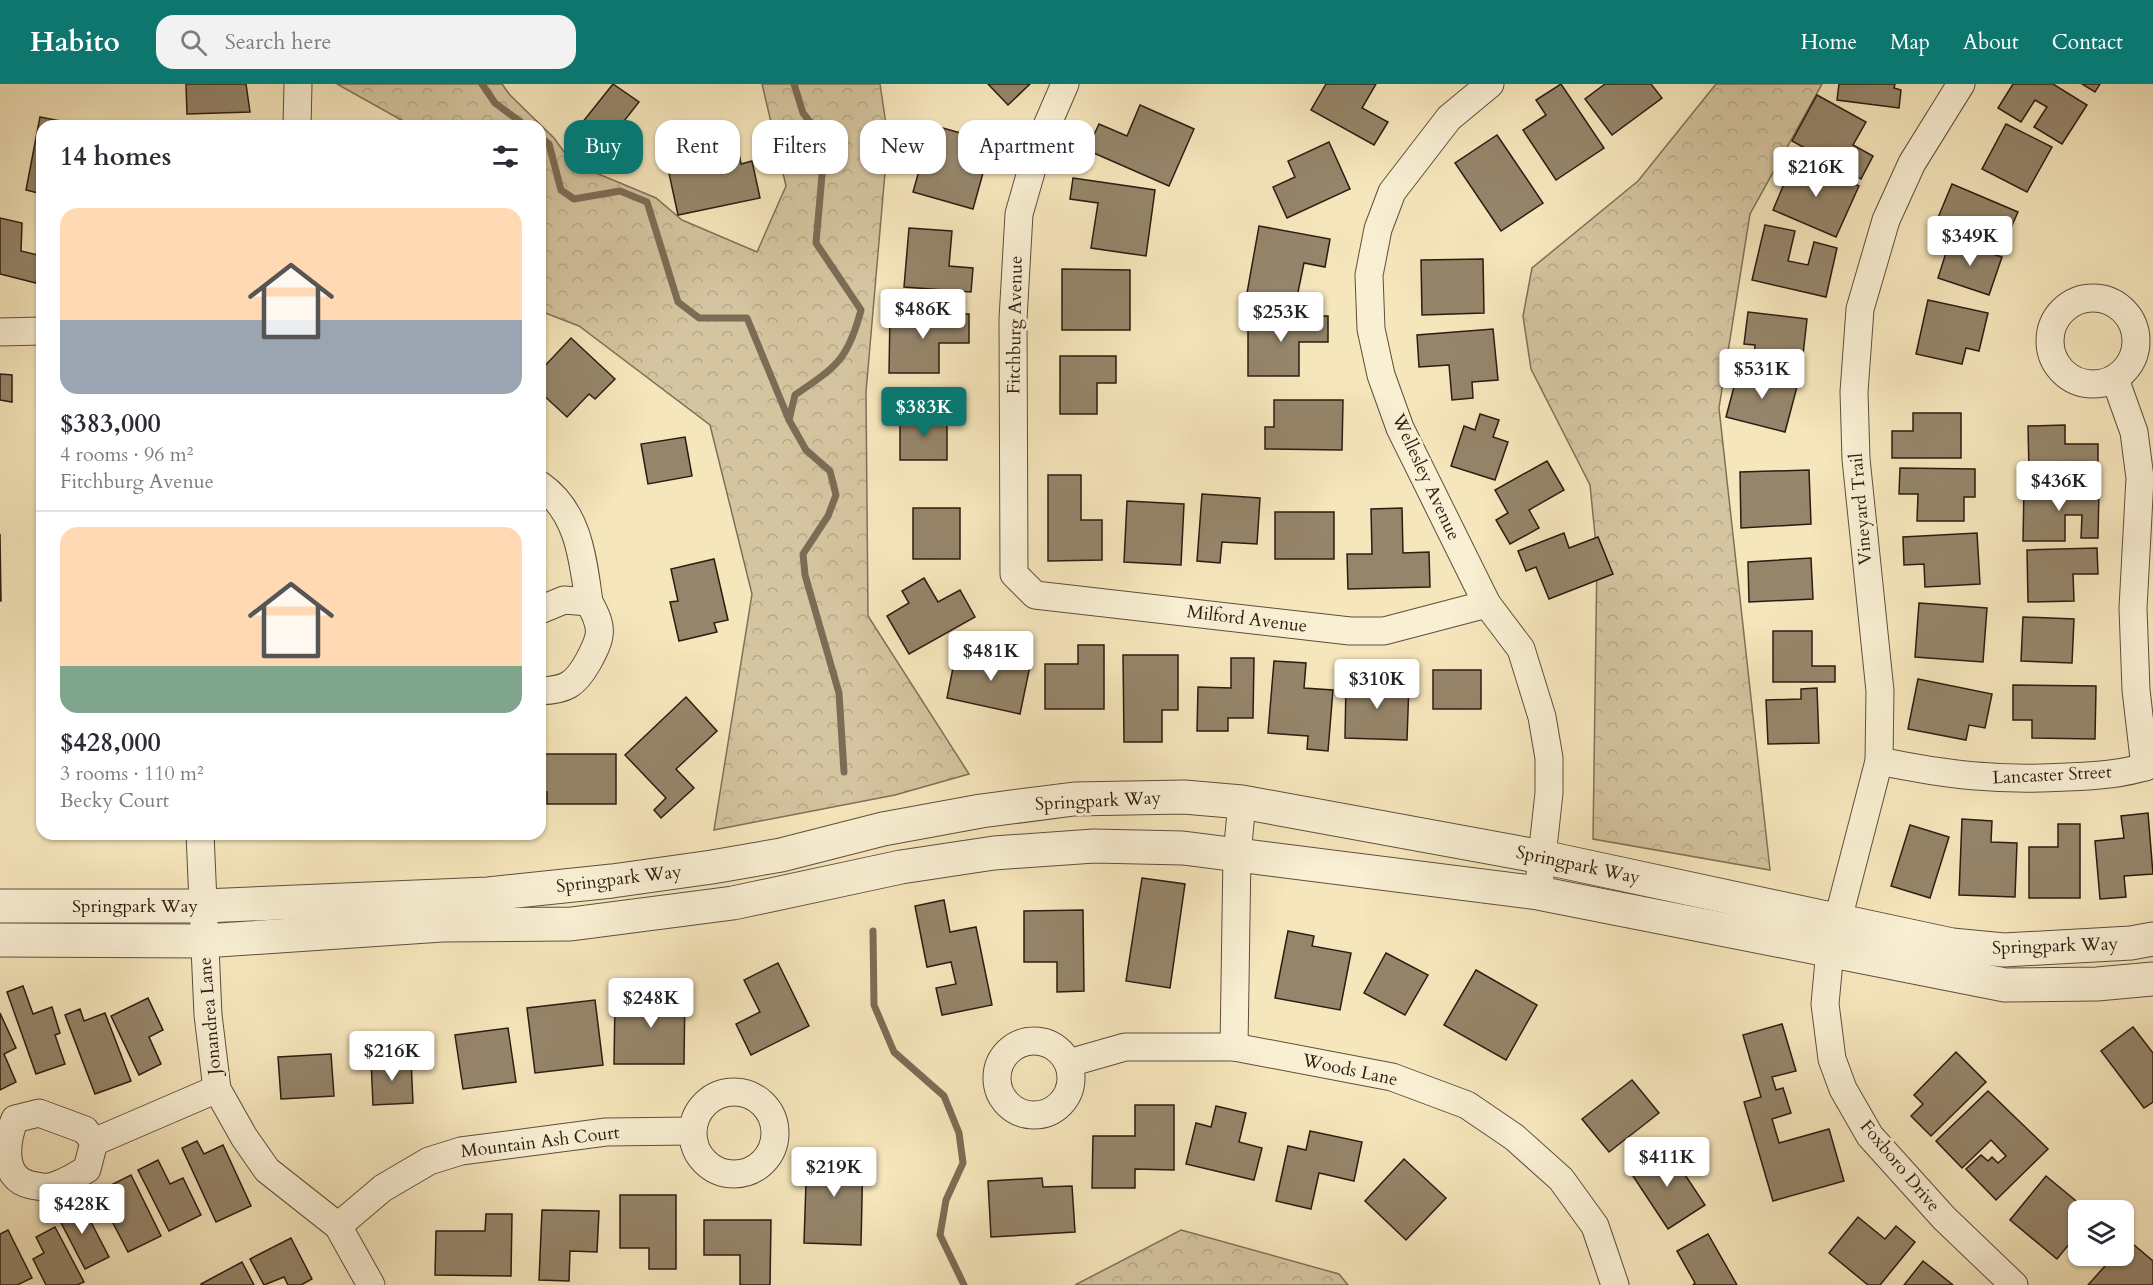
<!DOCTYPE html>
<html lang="en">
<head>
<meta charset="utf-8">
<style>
  body { margin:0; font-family:Cardo,serif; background:#f2f2f3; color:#2b2b33; height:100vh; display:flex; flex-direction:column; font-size:22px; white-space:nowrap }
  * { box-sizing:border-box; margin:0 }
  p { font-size:20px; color:#7c7c81 }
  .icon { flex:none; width:33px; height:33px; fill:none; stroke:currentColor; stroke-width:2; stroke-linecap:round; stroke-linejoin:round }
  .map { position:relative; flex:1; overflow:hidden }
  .panel { position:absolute; left:36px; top:36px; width:510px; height:720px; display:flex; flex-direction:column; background:#fff; border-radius:18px; box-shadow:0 2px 4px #0004 }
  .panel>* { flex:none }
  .banner { position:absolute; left:564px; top:36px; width:570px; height:54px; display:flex; gap:12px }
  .fabs { position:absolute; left:2068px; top:1116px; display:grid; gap:12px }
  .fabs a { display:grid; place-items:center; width:66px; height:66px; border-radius:12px; background:#fff; box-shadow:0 2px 4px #0004; font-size:30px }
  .price { position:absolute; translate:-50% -51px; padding:0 14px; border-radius:6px; background:#fff; color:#222; font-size:20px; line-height:39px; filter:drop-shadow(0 2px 3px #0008) }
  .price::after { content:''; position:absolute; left:50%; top:36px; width:18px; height:14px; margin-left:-9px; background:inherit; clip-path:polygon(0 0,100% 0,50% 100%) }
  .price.on { background:#0f766e; color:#fff }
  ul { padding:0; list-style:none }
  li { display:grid; align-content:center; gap:12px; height:318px; padding:0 24px }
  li+li { border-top:2px solid #e1e1e2 }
  li span { display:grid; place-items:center; height:186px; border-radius:18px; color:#555 }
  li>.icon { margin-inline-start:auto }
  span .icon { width:108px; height:108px; fill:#fffc; stroke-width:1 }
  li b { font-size:26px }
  h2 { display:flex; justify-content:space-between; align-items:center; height:72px; padding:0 24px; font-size:26px }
  .tag { padding:0 21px; border-radius:18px; background:#fff; box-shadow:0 2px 4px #0004; font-size:21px; line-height:54px }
  .tag.on { background:#0f766e; color:#fff }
  header { display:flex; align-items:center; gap:36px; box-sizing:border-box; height:84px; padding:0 30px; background:#0f766e; color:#fff }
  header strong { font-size:28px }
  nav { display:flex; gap:33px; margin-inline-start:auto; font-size:21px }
  .search { width:420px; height:54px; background:#f2f2f3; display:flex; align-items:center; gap:15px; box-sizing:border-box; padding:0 21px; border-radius:18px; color:#7c7c81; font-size:22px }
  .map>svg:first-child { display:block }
</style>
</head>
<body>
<header>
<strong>Habito</strong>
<div class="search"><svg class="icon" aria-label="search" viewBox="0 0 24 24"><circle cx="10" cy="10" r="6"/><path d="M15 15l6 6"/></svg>Search here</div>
<nav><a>Home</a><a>Map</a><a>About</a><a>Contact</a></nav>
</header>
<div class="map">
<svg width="2153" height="1201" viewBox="0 0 2153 1201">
  <defs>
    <pattern id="forest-crowns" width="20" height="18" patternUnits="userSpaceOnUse" patternTransform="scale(1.5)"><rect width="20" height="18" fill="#d4c49f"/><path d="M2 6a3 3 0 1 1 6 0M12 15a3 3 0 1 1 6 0" fill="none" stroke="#b6a888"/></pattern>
  </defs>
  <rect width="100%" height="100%" fill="#f6e6bc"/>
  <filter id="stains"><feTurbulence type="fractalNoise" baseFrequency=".00333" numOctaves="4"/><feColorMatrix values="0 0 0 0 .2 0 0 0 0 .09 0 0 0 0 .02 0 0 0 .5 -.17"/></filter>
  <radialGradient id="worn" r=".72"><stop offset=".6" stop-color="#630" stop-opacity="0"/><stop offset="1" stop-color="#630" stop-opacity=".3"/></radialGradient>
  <g fill="url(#forest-crowns)" stroke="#807058" stroke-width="1.5">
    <polygon points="337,0 502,0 510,11 554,54 572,79 656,114 682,136 757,168 786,102 762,0 880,0 888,54 866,308 868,532 969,690 895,711 714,746 752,510 710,341 579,242 540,227 540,42 412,42"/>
    <polygon points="1716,0 1822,0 1750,130 1719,324 1770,786 1593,755 1597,471 1590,401 1531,285 1523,232 1532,184 1638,97"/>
    <polygon points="1181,1146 1339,1190 1348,1201 1075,1201"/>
  </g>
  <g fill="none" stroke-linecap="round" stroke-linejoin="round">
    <g stroke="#7c6c55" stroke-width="7">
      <polyline points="482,0 495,19 526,42"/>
      <path d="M794,0l9,29 22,28 -9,102 45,67c-13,50 -25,57 -66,85l-6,25 17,30 24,21 6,24 -8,21 -25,38 2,21 34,118 5,79"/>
      <polyline points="540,53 549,60 561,106 574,115 620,107 647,118 678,218 699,234 747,234 789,336"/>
      <polyline points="873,847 874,921 894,968 944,1012 959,1049 963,1079 946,1116 940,1151 964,1201"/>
    </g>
  </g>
  <g fill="#95856a" stroke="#2c1c12" stroke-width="1.5">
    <polygon points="186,0 246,0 250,28 187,30"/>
    <polygon points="613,0 639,18 599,69 574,49"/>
    <polygon points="988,0 1030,0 1008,21"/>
    <polygon points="1326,0 1376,0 1362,24 1388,38 1374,61 1311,26"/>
    <polygon points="1561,0 1604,64 1556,96 1523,46 1546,31 1536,16"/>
    <polygon points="1605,0 1651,0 1662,14 1612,51 1585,15"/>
    <polygon points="1839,0 1895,0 1894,4 1901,6 1899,24 1837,16"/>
    <polygon points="2013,0 2053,0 2087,21 2062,60 2034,43 2047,23 2035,16 2021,38 1998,24"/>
    <polygon points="2082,0 2100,0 2095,8"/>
    <polygon points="1817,11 1866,38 1853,61 1873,72 1861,95 1792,57"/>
    <polygon points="1140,21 1194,45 1169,102 1087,66 1099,40 1127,52"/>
    <polygon points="40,33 86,42 42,42 42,110 26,106"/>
    <polygon points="2006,40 2052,63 2027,108 1982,85"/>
    <polygon points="932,41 975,53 971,67 988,71 973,125 913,108"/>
    <polygon points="1497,51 1543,119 1501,147 1455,79"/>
    <polygon points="736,54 741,80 752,77 760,114 678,131 667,80 698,74 699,83 711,80 707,61"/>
    <polygon points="1329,58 1350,105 1287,134 1273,103 1295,93 1288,77"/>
    <polygon points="1795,74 1859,102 1836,153 1773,126"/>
    <polygon points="1073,94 1155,106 1146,172 1091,164 1098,119 1070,115"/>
    <polygon points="1952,100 2018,128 2002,164 1937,136"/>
    <polygon points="0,134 22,139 21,167 42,172 42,183 36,199 0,190"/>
    <polygon points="1765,141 1795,147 1788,177 1808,181 1814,158 1837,164 1826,213 1752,196"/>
    <polygon points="1259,142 1330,155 1325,183 1304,179 1296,218 1247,209"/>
    <polygon points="909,144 952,147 949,182 973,184 971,208 904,203"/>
    <polygon points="1950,156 2002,173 1989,211 1938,194"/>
    <polygon points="1483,175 1484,229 1422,231 1421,176"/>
    <polygon points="1062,185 1130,186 1130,246 1062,246"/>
    <polygon points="1928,216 1988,229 1979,267 1966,264 1962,280 1916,270"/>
    <polygon points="1748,228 1807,235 1802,280 1754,274 1755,261 1744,260"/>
    <polygon points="890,229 969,230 969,259 939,259 939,289 889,289"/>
    <polygon points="1248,232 1328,232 1328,258 1299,258 1299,292 1248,292"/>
    <polygon points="1493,245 1498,296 1472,298 1473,314 1452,316 1449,281 1419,283 1417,251"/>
    <polygon points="571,254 615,295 595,315 589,310 567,333 540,308 540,287"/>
    <polygon points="1060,272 1116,272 1116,299 1097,299 1097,330 1060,330"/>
    <polygon points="1739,284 1798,299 1785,348 1726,333"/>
    <polygon points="0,290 12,291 12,318 0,316"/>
    <polygon points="1274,316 1343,316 1342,366 1265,365 1265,343 1274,343"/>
    <polygon points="1913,329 1961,329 1961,374 1892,374 1892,347 1913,347"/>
    <polygon points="1480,330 1499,336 1493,353 1508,358 1495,396 1451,382 1464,342 1475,346"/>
    <rect x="900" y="332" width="47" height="44"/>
    <polygon points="2065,341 2065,360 2098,360 2098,388 2029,389 2028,342"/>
    <polygon points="685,353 692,392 648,400 641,360"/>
    <polygon points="1547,377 1564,406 1529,426 1539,444 1510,460 1496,436 1508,429 1495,406"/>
    <polygon points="1900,384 1975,385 1975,413 1964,413 1964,437 1917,437 1918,410 1899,410"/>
    <polygon points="1809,386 1811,440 1741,444 1740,388"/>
    <polygon points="1048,391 1081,391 1081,436 1102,436 1102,476 1048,477"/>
    <polygon points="2024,403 2099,404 2098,454 2081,454 2082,431 2065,431 2065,457 2023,457"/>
    <polygon points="1202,410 1260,414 1257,460 1222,458 1220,479 1197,477"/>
    <polygon points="1127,417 1184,420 1181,481 1124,478"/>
    <rect x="913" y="424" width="47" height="51"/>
    <polygon points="1402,424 1403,469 1429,468 1430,503 1348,505 1347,470 1372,470 1371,425"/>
    <rect x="1275" y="428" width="59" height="47"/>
    <polygon points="1564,449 1569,464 1598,453 1613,490 1549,515 1536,483 1526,487 1518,467"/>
    <polygon points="1977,449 1980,500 1925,503 1924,480 1904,481 1903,453"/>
    <polygon points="0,450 1,517 0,517"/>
    <polygon points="2097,464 2098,490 2073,490 2074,517 2028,518 2027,466"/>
    <polygon points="1811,474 1813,515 1749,518 1748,478"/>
    <polygon points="714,475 728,536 714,539 717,548 679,557 670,518 678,517 671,485"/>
    <polygon points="924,494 938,518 960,506 975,533 909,570 887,532 909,519 902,507"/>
    <polygon points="1919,519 1987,524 1983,578 1915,573"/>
    <polygon points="2023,533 2074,535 2072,579 2021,577"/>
    <polygon points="1773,547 1812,547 1812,582 1835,582 1835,598 1773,598"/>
    <polygon points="1078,561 1104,561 1104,625 1045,625 1045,580 1078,580"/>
    <polygon points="985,568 1031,577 1020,630 947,614 955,574 982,580"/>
    <polygon points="1123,571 1178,571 1178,626 1162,626 1162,658 1124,658"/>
    <polygon points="1231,574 1254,574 1253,634 1228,634 1228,647 1197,647 1198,603 1231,604"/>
    <polygon points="1274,577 1306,579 1304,604 1333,606 1328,667 1307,665 1308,652 1268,649"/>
    <rect x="1433" y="586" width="48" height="39"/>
    <polygon points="1918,595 1992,610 1985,644 1969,641 1966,656 1908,645"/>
    <polygon points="1346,597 1409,599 1407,656 1345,654"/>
    <polygon points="2013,601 2096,602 2095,655 2032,654 2032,636 2013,636"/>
    <polygon points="1817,604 1819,659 1768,660 1766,616 1801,615 1801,605"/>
    <polygon points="686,613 717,647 676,685 694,704 661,734 654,726 666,714 625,671"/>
    <polygon points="540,670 616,670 616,720 547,720 547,708 540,708"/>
    <polygon points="2148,729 2153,790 2124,792 2126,813 2100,815 2095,757 2124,754 2121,732"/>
    <polygon points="1962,735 1992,737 1991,758 2017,759 2015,813 1959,811"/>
    <polygon points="2058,740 2080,740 2080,814 2029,814 2029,763 2058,763"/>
    <polygon points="1910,741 1949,753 1930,814 1891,802"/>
    <rect x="257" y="750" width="35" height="1"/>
    <polygon points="1142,794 1185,800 1170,904 1126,897"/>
    <polygon points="944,816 950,848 976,843 992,921 942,931 936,904 956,900 951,878 927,883 915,822"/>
    <polygon points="1083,826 1084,907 1057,908 1057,878 1024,878 1024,827"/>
    <polygon points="1288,847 1314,852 1312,862 1351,869 1340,926 1275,914"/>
    <polygon points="1386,869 1428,891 1405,931 1364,909"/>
    <polygon points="778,879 809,942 751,971 736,940 760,928 744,896"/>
    <polygon points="1476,886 1537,921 1506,976 1444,941"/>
    <polygon points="23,902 33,930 52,923 60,949 55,951 65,980 36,990 7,908"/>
    <polygon points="651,904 685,904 684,980 614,980 615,915 651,915"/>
    <polygon points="148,914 163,946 149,953 161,980 139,991 111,932"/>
    <polygon points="595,916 603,981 535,989 527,924"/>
    <polygon points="80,925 84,937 105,929 131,997 95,1010 65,931"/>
    <polygon points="0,929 16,964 4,970 16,998 0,1006"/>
    <polygon points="1782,940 1796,987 1772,993 1776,1006 1783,1004 1791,1029 1772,1035 1779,1059 1829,1045 1844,1097 1773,1117 1744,1018 1761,1013 1743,951"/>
    <polygon points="2133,943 2153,969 2153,1018 2144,1024 2101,967"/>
    <polygon points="508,944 516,998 463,1005 455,951"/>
    <polygon points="1956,968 1986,998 1931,1052 1911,1032 1923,1020 1914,1011"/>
    <polygon points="331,970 334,1012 281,1015 278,973"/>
    <polygon points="411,975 413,1019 373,1021 371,976"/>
    <polygon points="1632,996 1659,1029 1609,1068 1582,1035"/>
    <polygon points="1988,1007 2048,1065 1996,1116 1966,1085 1981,1071 1988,1077 1992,1073 1998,1079 2006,1072 1991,1056 1962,1084 1936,1057"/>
    <polygon points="1135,1021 1174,1021 1174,1086 1135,1085 1135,1104 1092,1104 1093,1052 1135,1052"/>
    <polygon points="1216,1022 1246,1029 1239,1058 1262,1064 1254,1096 1186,1080 1196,1039 1211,1043"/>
    <polygon points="1310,1047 1362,1058 1354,1097 1319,1089 1311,1125 1276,1117 1288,1062 1306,1066"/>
    <polygon points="197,1057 204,1070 223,1061 251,1122 216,1138 182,1064"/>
    <polygon points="1666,1062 1705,1121 1668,1145 1629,1086"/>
    <polygon points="807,1068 863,1069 861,1161 804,1159"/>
    <polygon points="1404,1075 1446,1114 1406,1156 1365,1117"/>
    <polygon points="158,1076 170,1100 183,1094 201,1131 169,1147 138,1086"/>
    <polygon points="131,1091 161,1152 128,1168 97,1108"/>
    <polygon points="2046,1092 2087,1126 2079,1126 2079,1148 2057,1175 2010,1136"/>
    <polygon points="1042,1094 1043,1103 1072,1102 1075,1148 991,1153 988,1097"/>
    <polygon points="620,1111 676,1111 676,1185 649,1185 649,1164 620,1164"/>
    <polygon points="80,1117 109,1173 85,1185 56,1129"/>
    <polygon points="542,1126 599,1127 597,1168 570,1167 569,1197 539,1196"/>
    <polygon points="486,1130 512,1130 511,1192 435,1191 436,1147 485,1147"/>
    <polygon points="1858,1133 1885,1155 1896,1142 1915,1158 1880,1201 1868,1201 1829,1169"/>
    <polygon points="704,1136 771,1136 770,1201 740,1201 740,1171 704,1171"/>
    <polygon points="55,1143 84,1198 77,1201 46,1201 33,1175 44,1169 36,1153"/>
    <polygon points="8,1146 32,1194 17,1201 0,1201 0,1150"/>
    <polygon points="1708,1150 1737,1201 1693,1201 1695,1199 1677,1167"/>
    <polygon points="291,1154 312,1195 301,1201 288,1201 284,1193 264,1201 250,1175"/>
    <polygon points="2127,1155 2153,1177 2153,1201 2088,1201 2114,1172 2124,1172 2124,1159"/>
    <polygon points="1923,1177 1953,1201 1904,1201"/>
    <polygon points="242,1178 254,1201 201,1201 201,1200"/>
  </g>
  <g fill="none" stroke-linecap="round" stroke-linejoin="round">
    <defs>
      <g id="minor">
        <polyline points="1065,0 1039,60 1019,130 1013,235 1014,490 1035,511 1350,547 1384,547 1487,520"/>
        <polyline points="1490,0 1449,34 1392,108 1378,145 1369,191 1371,245 1381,291 1400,344 1487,520 1521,565 1542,633 1549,674 1549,709 1538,809"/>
        <polyline points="1961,0 1912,79 1886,136 1860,225 1854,308 1856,375 1880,607 1879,677 1830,866 1825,920 1832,975 1843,1005 1870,1052 1944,1134 2014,1201"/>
        <polyline points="297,42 298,0"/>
        <circle cx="2093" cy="257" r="43"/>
        <polyline points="0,248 42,247"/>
        <polyline points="2115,295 2134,348 2140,394 2133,524 2136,606 2145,683"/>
        <path d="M540,401c39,27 43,75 49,117"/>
        <path d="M540,526l24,-10 25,2c15,27 13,34 -1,60 -13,23 -22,28 -48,29"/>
        <path d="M1879,677c69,14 118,20 188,16 28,-1 60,-3 86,-13"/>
        <polyline points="200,750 208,931 217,1005 244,1053 267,1086 338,1142 371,1201"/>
        <circle cx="1034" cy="994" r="37"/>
        <polyline points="1234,963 1237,771 1242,718"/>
        <polyline points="1069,979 1125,963 1234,963 1392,993 1467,1021 1514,1053 1561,1095 1595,1142 1615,1201"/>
        <circle cx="734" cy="1049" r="41"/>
        <path d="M94,1058l-9,-12 -46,-17 -24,6c-9,21 -15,60 16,66 6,1 13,3 19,2 13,-3 26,-11 37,-18l7,-27 123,-53"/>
        <polyline points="338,1142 383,1104 429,1077 461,1067 606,1048 692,1047"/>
      </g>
      <g id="tertiary">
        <polyline points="0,822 204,822 488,810 612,797 712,783 781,771 883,745 981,727 1074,715 1184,713 1242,718 1542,773 1952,861 2004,866 2131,859 2153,855"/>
        <polyline points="0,856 204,857 442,841 571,840 733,819 901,783 994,769 1094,762 1183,764 1538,809 2005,901 2097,900 2153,895"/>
      </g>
    </defs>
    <use href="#minor" stroke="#5e4e3c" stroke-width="29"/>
    <use href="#tertiary" stroke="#5e4e3c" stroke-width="35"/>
    <use href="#minor" stroke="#f9efd3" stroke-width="27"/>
    <use href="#tertiary" stroke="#f9efd3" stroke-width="33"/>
  </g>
  <g text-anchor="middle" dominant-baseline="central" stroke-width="6" stroke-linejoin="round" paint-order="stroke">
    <g font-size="18" fill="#2c1c12" stroke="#f9efd3">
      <text transform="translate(1015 241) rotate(-89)">Fitchburg Avenue</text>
      <text transform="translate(1426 393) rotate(65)">Wellesley Avenue</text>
      <text transform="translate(1861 425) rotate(-95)">Vineyard Trail</text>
      <text transform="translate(1247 535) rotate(7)">Milford Avenue</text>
      <text transform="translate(2052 691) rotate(-3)">Lancaster Street</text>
      <text transform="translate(1098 717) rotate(-3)">Springpark Way</text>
      <text transform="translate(1578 781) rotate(12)">Springpark Way</text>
      <text transform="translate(619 795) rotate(-7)">Springpark Way</text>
      <text x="135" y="822">Springpark Way</text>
      <text transform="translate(2055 862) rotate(-2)">Springpark Way</text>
      <text transform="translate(210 932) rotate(-95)">Jonandrea Lane</text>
      <text transform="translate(1350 986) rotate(12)">Woods Lane</text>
      <text transform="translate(540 1058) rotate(-7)">Mountain Ash Court</text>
      <text transform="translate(1900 1082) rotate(50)">Foxboro Drive</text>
    </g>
  </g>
  <rect width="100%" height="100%" filter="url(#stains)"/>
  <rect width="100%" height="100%" fill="url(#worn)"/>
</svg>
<div class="fabs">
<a><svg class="icon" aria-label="layers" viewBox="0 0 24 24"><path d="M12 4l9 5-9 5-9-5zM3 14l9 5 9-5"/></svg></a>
</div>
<b class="price" style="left:1816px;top:114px">$216K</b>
<b class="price" style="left:1970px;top:183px">$349K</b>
<b class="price" style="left:923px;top:256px">$486K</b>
<b class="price" style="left:1281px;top:259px">$253K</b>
<b class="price" style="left:1762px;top:316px">$531K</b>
<b class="price on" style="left:924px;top:354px">$383K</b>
<b class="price" style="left:2059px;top:428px">$436K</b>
<b class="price" style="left:991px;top:598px">$481K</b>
<b class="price" style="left:1377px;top:626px">$310K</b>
<b class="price" style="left:651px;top:945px">$248K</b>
<b class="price" style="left:392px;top:998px">$216K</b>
<b class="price" style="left:1667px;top:1104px">$411K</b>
<b class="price" style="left:834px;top:1114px">$219K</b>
<b class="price" style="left:82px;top:1151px">$428K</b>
<div class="banner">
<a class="tag on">Buy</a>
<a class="tag">Rent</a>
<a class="tag">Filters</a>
<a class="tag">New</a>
<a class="tag">Apartment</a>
</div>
<section class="panel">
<h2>14 homes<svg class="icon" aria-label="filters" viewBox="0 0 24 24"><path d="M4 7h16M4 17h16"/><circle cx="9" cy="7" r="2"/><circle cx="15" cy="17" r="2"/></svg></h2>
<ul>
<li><span style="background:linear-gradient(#ffd9b3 60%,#9aa5b1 0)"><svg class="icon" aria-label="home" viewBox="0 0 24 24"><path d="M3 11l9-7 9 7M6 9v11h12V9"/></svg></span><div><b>$383,000</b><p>4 rooms · 96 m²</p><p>Fitchburg Avenue</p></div></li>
<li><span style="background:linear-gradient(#ffd9b3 75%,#7fa58c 0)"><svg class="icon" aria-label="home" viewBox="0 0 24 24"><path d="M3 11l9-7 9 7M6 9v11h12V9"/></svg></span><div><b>$428,000</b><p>3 rooms · 110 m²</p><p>Becky Court</p></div></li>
</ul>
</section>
</div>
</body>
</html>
